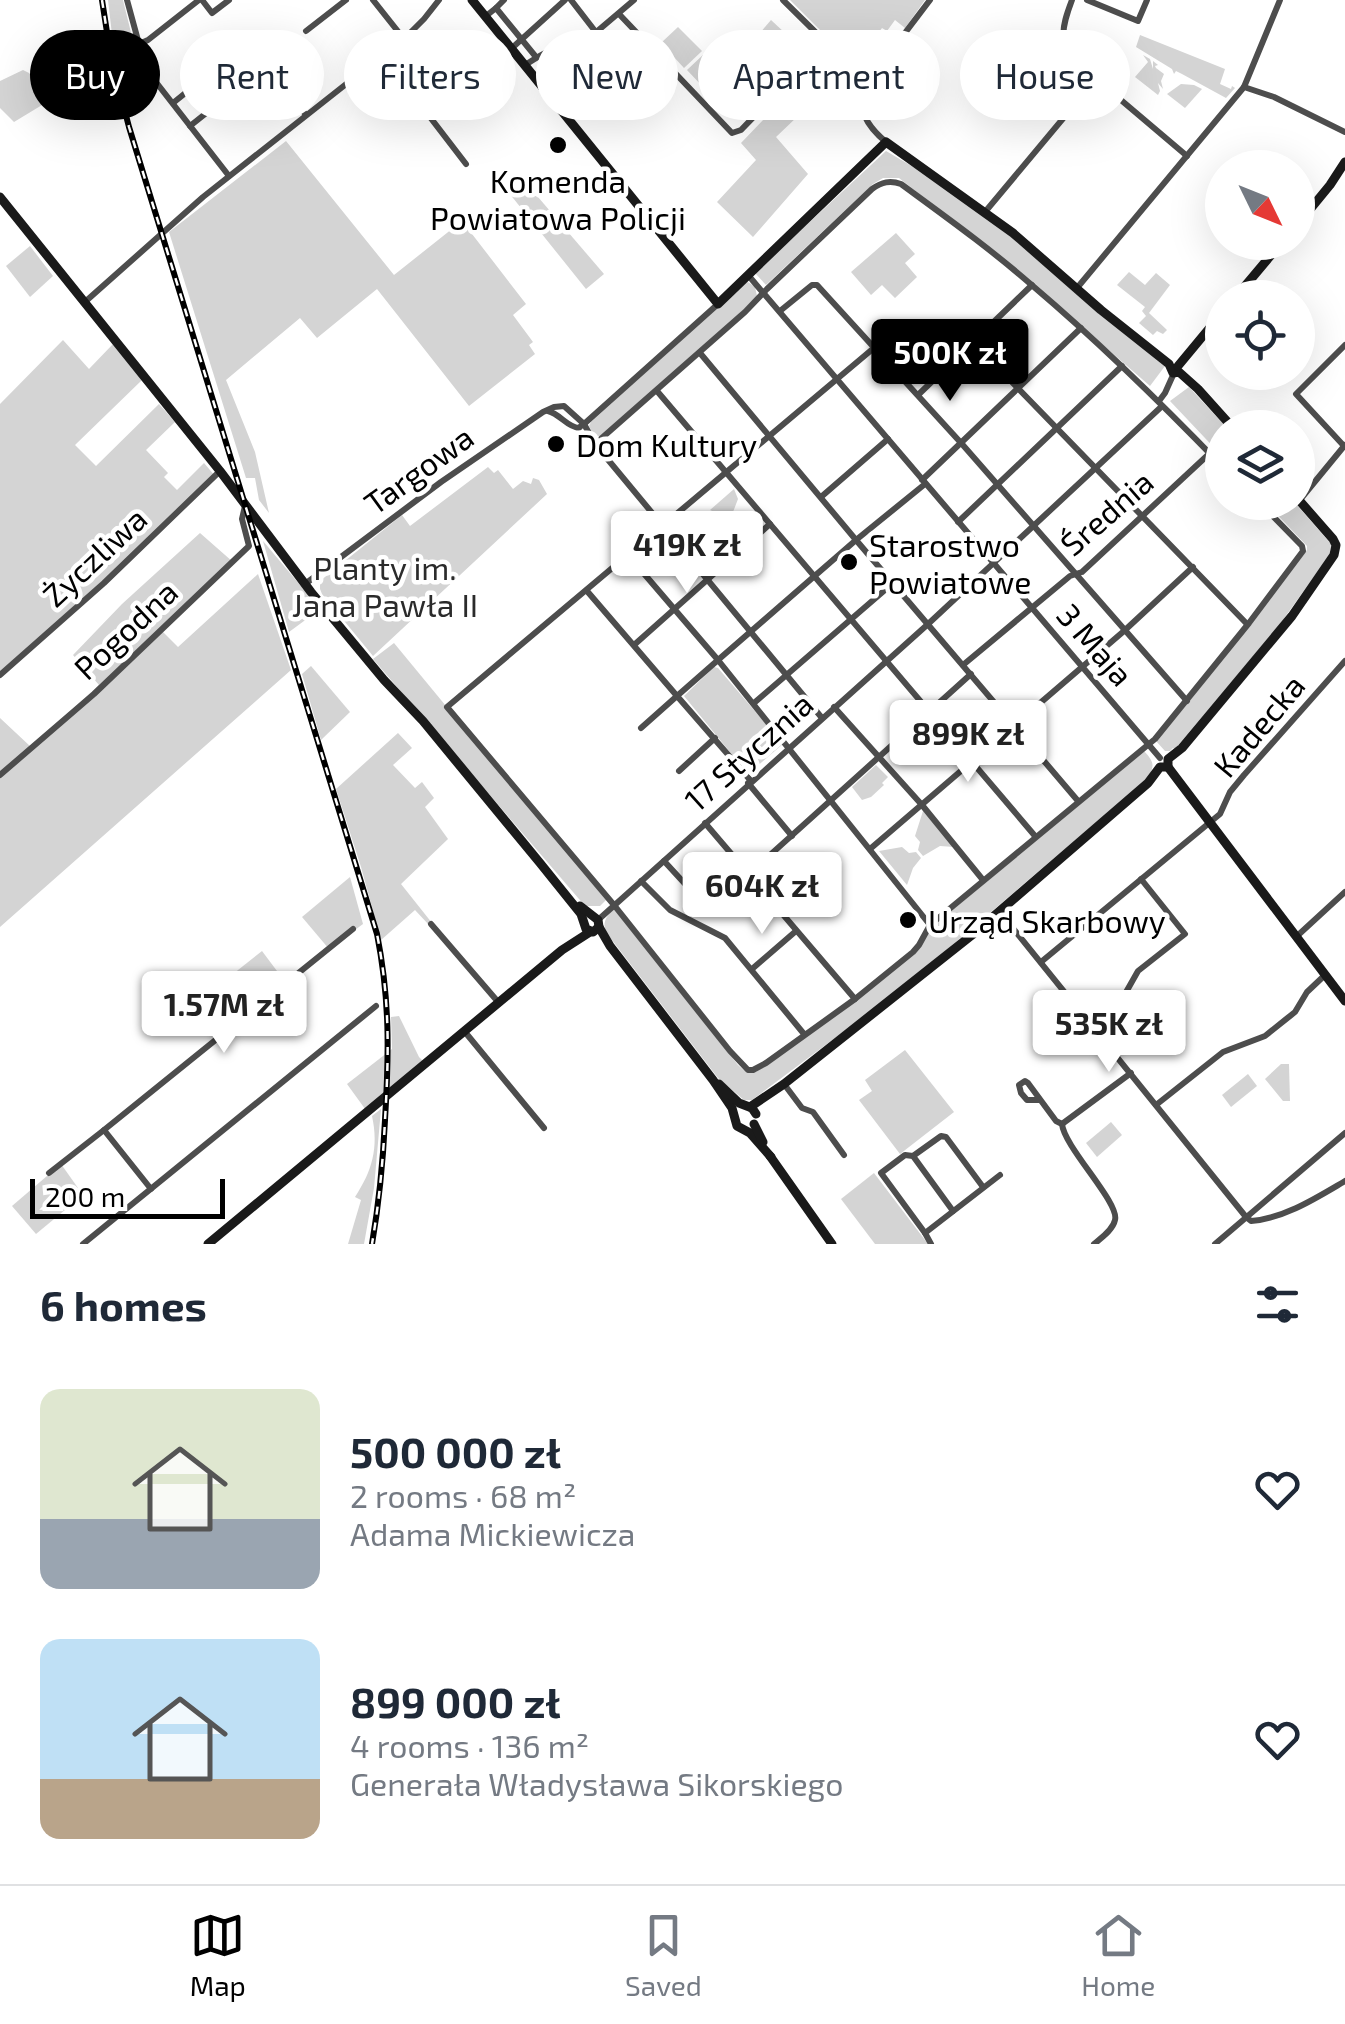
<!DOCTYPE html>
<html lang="en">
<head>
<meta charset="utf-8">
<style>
  body { margin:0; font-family:"Exo 2",sans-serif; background:#f6f6f7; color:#1f2937; height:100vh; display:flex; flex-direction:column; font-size:38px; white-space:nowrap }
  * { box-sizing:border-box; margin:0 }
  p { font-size:32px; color:#747a83 }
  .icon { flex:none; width:55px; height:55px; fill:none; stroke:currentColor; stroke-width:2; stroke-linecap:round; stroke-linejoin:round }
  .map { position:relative; height:1244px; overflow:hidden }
  .panel { display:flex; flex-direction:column; background:#fff; flex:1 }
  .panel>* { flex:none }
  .banner { position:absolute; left:30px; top:30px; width:1285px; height:90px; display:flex; gap:20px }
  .needle { width:65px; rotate:133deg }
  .controls { position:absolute; left:1205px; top:150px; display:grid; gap:20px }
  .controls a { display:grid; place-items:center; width:110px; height:110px; border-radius:50%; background:#fff; box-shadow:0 10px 40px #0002; font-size:50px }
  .scale { position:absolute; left:30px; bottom:25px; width:195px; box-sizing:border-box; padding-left:10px; border:5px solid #000; border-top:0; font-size:28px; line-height:35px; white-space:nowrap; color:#000; -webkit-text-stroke:8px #fff; paint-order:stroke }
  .price { position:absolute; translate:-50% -85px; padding:0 22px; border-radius:10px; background:#fff; color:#222; font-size:32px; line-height:65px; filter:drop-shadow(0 2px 5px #0008) }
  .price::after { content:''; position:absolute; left:50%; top:60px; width:30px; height:22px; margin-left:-15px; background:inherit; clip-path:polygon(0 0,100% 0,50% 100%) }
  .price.active { background:#000; color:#fff }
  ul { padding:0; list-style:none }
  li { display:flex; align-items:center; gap:30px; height:250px; padding:0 40px }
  li span { display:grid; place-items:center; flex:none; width:280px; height:200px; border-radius:20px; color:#555 }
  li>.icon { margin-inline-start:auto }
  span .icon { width:120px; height:120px; fill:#fffc; stroke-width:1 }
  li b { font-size:42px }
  h2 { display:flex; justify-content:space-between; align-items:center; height:120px; padding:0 40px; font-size:42px }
  .pill { padding:0 35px; border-radius:45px; background:#fff; box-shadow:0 10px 40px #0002; font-size:35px; line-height:90px }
  .pill.active { background:#000; color:#fff }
  .menu { display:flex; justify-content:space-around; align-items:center; height:140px; border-top:2px solid #e0e1e3; background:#fff; font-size:28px; color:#747a83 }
  .menu a { display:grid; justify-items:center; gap:5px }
  .menu .active { color:#000 }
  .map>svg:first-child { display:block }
</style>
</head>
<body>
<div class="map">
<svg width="1345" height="1244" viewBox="0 0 1345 1244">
  <rect width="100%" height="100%" fill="#fff"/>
  <g fill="#d4d4d4">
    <path d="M108,0h15l11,45 -7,6c0,10 2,16 8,24l-11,10 -11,-42z"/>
    <polygon points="790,0 925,0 905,28 895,20 887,31 882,28 879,32 860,34 857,32 844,46 832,36 829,39"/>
    <polygon points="771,20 799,46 787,59 759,34"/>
    <polygon points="678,27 702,51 684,68 661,43"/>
    <polygon points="1140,35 1225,69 1220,84 1231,89 1232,86 1235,88 1226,98 1182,74 1176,71 1174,74 1172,69 1136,47"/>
    <polygon points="757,37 782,61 736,110 710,86 727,68 704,88 687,70 706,52 716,63 722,58 730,66"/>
    <polygon points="1143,55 1150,59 1153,69 1153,61 1158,65 1155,66 1156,68 1164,74 1161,81 1163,89 1158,83 1160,91 1158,95 1135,77 1148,62"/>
    <polygon points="23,70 29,73 48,96 47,102 14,122 0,108 0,81"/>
    <polygon points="803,78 819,96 776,137 808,174 753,237 717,202 756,160 741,143"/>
    <polygon points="1181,84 1194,85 1202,89 1185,108 1167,94"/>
    <polygon points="286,141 394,275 462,221 526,304 513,315 533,342 529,345 535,354 469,406 377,289 317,338 300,318 226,380 255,452 269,513 259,500 255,478 246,478 169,232"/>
    <polygon points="886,151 939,182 1011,235 1165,366 1150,386 1033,284 899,178 883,178 873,184 766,285 755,273"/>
    <polygon points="520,176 604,274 586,289 505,188"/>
    <polygon points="896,233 915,254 905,263 917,277 895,298 882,285 871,295 851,272"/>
    <polygon points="30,246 53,276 30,297 6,266"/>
    <polygon points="1129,272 1145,285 1156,273 1170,285 1149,313 1167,330 1163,334 1157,331 1153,335 1139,323 1146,316 1142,311 1145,307 1117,285"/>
    <polygon points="748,282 755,287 757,296 735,318 602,436 594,436 589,426 591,422 743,284"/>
    <polygon points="63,340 89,369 113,344 142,380 75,445 96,466 159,404 175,422 146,450 168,473 164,477 177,490 204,463 215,476 0,676 0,404"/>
    <polygon points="1189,387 1226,427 1222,428 1222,456 1170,401"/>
    <polygon points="488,467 494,473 498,470 513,489 523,481 531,484 533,478 539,480 547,494 373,656 322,594 320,589 320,581 402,515 410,526"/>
    <polygon points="734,489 738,499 733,512 723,516 710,510"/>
    <polygon points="1266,503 1295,503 1331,544 1330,554 1280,624 1175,749 1173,748 1170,751 1165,751 1156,741 1188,703 1307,550 1307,546"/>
    <polygon points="200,533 233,562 162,631 178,647 258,574 291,670 0,927 0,718 31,747 99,685 73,655 122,604"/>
    <polygon points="263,541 300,585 323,607 289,632"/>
    <polygon points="394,643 606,900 600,906 585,906 373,659"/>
    <polygon points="311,666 350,712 321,740 302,674"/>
    <polygon points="714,667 718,668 783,744 748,774 684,696"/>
    <polygon points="398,733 412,748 393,765 415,788 422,782 434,798 425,807 448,839 401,884 432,923 429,925 415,910 381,940 361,867 336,789"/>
    <path d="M1144,751c10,11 11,14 4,27l-245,209 -151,113h-8l-26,-22 -113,-147c-2,-11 2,-15 9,-22l124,156 9,8 9,-1 158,-118 17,-26z"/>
    <polygon points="876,765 888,777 882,783 884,785 871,797 862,800 852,787"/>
    <polygon points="923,811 954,847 940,846 923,856 918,850 920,842 915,836"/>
    <polygon points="902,847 909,853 916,852 921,858 913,868 907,885 879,851"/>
    <polygon points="350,877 363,924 329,949 302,917"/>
    <polygon points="262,951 286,983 257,1006 233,974"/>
    <polygon points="399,1016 419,1057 426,1064 368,1113 347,1084 392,1049 391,1017"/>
    <polygon points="905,1050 954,1112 900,1154 859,1100 872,1091 865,1080"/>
    <polygon points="1281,1064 1289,1064 1290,1101 1283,1101 1265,1079"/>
    <polygon points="1248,1074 1257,1086 1231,1107 1222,1095"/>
    <path d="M381,1109l-7,79 -10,56h-16l13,-44 -6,-3c17,-26 24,-49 17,-81z"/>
    <polygon points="1111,1122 1122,1135 1097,1157 1086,1143"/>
    <polygon points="61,1164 83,1195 36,1234 12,1206"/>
    <polygon points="874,1173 928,1244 875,1244 841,1199"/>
  </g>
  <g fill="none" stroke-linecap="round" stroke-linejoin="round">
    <g stroke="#4d4d4d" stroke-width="6">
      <polyline points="127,0 139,44 138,59 229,176"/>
      <polyline points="202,0 212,13 229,0"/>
      <polyline points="373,0 404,39"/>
      <polyline points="571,0 595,31"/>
      <polyline points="783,0 867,83"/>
      <path d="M1072,0c-11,29 -15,44 10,67l105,89"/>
      <polyline points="1087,0 1138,21 1147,0"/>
      <polyline points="496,8 504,0"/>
      <polyline points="619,14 732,133 741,130 826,42"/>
      <polyline points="486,16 496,8 536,57"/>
      <polyline points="306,31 346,0"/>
      <polyline points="139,44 148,40 199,0"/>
      <polyline points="581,45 589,54 594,54 619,81"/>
      <polyline points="512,48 565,0"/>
      <polyline points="380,57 415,103 423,108 466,164"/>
      <path d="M525,65c17,-11 36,-23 56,-20l53,-45"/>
      <polyline points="1244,87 1280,0"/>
      <polyline points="173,103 220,65 225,51 244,35 306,115"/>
      <polyline points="190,126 239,87 239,80 234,69 257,51"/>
      <path d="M886,142c-18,-15 -33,-36 -19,-59l63,-83"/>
      <polyline points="985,212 1096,79"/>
      <polyline points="748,275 1160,758"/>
      <polyline points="1077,288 1244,87 1274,97 1345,132"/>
      <polyline points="86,301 203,197 407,36 424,19 439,0"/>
      <polyline points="780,311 812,285 817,285 962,444 1187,701"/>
      <polyline points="973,342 1247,624"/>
      <polyline points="875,347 447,707 614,905 730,1051 748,1070 753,1070 766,1063 855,999 913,952 919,945 930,925 1155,739 1249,623 1303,551 1302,546 1259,502"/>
      <polyline points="657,391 1035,836"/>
      <polyline points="918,395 1032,285"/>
      <polyline points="1159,401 1165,393 1174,373"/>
      <path d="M548,411c12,3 19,16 31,17l4,-4"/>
      <polyline points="584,424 718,304"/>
      <path d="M595,444l150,-132 22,-23 105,-100c10,-7 18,-9 29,-5 45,33 91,66 133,103 66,56 128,117 188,179"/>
      <polyline points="1344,446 1296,394 1345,345"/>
      <polyline points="922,480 1081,328"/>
      <polyline points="925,484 856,540 1078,801"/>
      <polyline points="821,497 888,439"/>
      <polyline points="1299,501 1345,445"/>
      <polyline points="1240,503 1240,502"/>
      <polyline points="958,522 1122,366"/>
      <polyline points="628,555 718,660 856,540 700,353"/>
      <polyline points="305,584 441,482 543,412 554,407 564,406 584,424 595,444 822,718"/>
      <polyline points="587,591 677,696 641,728"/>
      <polyline points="634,645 770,524"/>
      <polyline points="963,665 1070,576 1082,572 1210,453"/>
      <polyline points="0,675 104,583 220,471"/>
      <polyline points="754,703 893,583"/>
      <polyline points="834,707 922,805 983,880"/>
      <polyline points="679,771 715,738"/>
      <polyline points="0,775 94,694 249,546 242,519 245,506"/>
      <polyline points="751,781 677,696 718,660 930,925"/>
      <polyline points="748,783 792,836"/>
      <polyline points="705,823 855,999"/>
      <polyline points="870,849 1124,631 1193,567"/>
      <polyline points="664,861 709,910 971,674"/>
      <polyline points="641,881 670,910 725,938 804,1034"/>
      <polyline points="999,911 1246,1217"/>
      <polyline points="598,920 927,625 1160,408"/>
      <polyline points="431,924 499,1003"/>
      <polyline points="1296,937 1345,892"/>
      <polyline points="1041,962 1220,814 1230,792 1244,775 1345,661"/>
      <polyline points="752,969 796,931"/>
      <polyline points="1091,1023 1125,994 1138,971 1185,934 1141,879"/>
      <polyline points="465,1032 544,1128"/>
      <polyline points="784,1084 802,1108 813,1112 844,1155"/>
      <polyline points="1040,1100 1027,1100 1021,1093 1019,1085 1025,1081 1028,1083 1056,1121 1062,1124"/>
      <polyline points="1156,1105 1223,1052 1265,1036 1295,1012 1307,992 1325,975"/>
      <path d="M1062,1124c2,23 58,79 53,96 -2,10 -14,18 -21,24"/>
      <polyline points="1062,1124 1131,1073"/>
      <polyline points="913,1156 941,1136 946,1137 983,1187"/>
      <polyline points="49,1173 104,1130"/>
      <polyline points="151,1189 104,1130 353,929"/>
      <path d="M1246,1217l5,4c34,-3 65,-23 94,-40"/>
      <polyline points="925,1233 881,1173 905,1155 913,1156 953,1211"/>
      <polyline points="83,1244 376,1006"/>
      <polyline points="931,1244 925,1233 1000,1175"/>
      <polyline points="1215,1244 1345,1133"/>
    </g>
    <g stroke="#1a1a1a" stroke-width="9">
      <polyline points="472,0 718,304 886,142 1013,233 1101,310 1169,364 1173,373 1179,372 1198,389 1233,428"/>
      <polyline points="0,197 220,471 311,592 384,680 423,721 540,863 581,914 586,929 593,932 599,927"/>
      <polyline points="1298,224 1330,185 1345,162"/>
      <polyline points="1235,298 1282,242"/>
      <polyline points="1178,366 1222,313"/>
      <polyline points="1168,767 1345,1001"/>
      <polyline points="580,906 598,920 599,927 610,946 713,1080 732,1108 737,1126 750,1133 771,1157"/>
      <polyline points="719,1084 739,1103 752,1108 756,1114"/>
      <polyline points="750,1107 784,1084 972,935 1148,783 1160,767 1168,767 1168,759 1182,748 1292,616 1334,555 1336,545 1333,539 1298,499"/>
      <polyline points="754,1124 763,1142"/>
      <polyline points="770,1156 832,1244"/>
      <polyline points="208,1244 562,950 590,932"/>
    </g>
    <defs>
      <path id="rail" d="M102,0l9,58 18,69 248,807c13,66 12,119 8,186 -2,42 -6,83 -13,124"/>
    </defs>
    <use href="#rail" stroke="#000" stroke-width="6"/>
    <use href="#rail" stroke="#fff" stroke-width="2.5" stroke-dasharray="8" stroke-linecap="butt"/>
  </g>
  <g fill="#000" stroke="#fff" stroke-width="4">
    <circle cx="558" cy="145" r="10"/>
    <circle cx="556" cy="444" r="10"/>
    <circle cx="849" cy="562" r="10"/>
    <circle cx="908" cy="920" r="10"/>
  </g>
  <g text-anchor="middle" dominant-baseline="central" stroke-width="9" stroke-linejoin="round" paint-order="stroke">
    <g font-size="32" fill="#000" stroke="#fff" text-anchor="start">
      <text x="558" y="180" text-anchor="middle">Komenda<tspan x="558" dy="37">Powiatowa Policji</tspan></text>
      <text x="576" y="444">Dom Kultury</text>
      <text x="869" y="544">Starostwo<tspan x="869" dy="37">Powiatowe</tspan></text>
      <text x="928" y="920">Urząd Skarbowy</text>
    </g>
    <g font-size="32" fill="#000" stroke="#fff">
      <text transform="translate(418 469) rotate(-36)">Targowa</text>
      <text transform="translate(1106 512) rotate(-41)">Średnia</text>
      <text transform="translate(94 556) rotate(-43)">Życzliwa</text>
      <text transform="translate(125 629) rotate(-43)">Pogodna</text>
      <text transform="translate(1096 644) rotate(49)">3 Maja</text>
      <text transform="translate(1258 725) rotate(-50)">Kadecka</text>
      <text transform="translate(748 751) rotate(-42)">17 Stycznia</text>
    </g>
    <g font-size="32" fill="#2b2b2b" stroke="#fff">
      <text x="385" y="567">Planty im.<tspan x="385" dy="37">Jana Pawła II</tspan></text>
    </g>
  </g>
</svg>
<div class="controls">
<a><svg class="needle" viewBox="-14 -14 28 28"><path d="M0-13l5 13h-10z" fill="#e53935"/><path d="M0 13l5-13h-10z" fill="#747a83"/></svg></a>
<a><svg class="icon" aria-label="locate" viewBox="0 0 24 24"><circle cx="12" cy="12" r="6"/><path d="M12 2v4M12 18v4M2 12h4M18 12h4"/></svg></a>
<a><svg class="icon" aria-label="layers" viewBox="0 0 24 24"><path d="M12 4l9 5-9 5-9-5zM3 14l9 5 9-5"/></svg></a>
</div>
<div class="scale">200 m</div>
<b class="price active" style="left:950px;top:404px">500K zł</b>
<b class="price" style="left:687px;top:596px">419K zł</b>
<b class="price" style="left:968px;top:785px">899K zł</b>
<b class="price" style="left:762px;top:937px">604K zł</b>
<b class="price" style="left:224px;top:1056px">1.57M zł</b>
<b class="price" style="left:1109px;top:1075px">535K zł</b>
<div class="banner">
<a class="pill active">Buy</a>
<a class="pill">Rent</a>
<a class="pill">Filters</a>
<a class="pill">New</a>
<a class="pill">Apartment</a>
<a class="pill">House</a>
</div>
</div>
<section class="panel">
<h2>6 homes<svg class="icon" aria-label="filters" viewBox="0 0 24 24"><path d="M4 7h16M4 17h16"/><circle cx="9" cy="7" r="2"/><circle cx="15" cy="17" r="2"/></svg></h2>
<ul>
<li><span style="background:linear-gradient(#dfe7d0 65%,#9aa5b1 0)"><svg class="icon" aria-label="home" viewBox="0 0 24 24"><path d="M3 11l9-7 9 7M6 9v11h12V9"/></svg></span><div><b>500 000 zł</b><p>2 rooms · 68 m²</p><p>Adama Mickiewicza</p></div><svg class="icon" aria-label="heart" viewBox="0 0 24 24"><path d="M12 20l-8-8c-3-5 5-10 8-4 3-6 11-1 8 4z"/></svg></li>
<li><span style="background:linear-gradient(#bfe0f5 70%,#b9a48a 0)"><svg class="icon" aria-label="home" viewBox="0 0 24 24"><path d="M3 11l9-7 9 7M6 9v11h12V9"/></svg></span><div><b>899 000 zł</b><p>4 rooms · 136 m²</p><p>Generała Władysława Sikorskiego</p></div><svg class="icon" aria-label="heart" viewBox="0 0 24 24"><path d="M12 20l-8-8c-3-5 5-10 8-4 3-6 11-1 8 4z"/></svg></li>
</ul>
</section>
<nav class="menu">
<a class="active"><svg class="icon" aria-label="map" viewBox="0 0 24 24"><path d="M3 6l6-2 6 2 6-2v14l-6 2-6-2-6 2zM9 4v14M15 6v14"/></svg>Map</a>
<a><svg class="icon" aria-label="saved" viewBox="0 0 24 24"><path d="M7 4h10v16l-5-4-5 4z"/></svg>Saved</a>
<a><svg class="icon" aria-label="home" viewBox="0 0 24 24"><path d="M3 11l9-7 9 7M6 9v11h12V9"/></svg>Home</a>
</nav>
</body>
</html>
